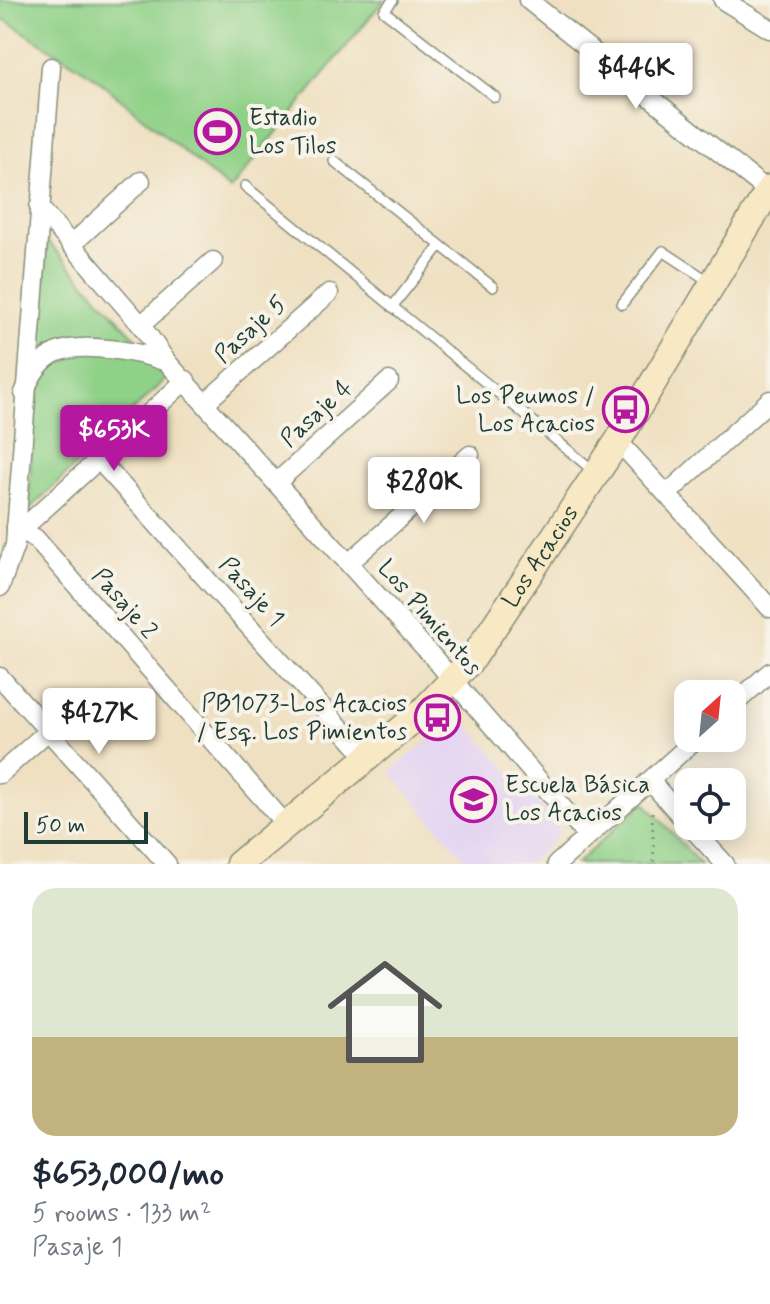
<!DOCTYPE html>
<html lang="en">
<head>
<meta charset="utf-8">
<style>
  body { margin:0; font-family:Mynerve,sans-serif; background:#f2f2f3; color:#1f2937; height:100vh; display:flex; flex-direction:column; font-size:30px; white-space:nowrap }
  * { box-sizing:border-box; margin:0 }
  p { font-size:26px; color:#747a83 }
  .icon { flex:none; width:44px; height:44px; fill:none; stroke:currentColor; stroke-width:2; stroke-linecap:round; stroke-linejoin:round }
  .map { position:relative; height:864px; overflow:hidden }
  .side { display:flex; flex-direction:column; background:#fff; flex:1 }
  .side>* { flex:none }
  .needle { width:52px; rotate:27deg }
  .buttons { position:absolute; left:674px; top:680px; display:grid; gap:16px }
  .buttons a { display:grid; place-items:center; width:72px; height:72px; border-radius:16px; background:#fff; box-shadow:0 4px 20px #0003; font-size:40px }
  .scale { position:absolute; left:24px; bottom:20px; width:124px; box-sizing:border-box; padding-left:8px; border:4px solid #1f3d34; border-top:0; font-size:22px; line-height:28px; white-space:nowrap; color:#1f3d34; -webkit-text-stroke:6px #f7f3e8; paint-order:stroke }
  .price { position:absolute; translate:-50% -68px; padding:0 18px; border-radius:8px; background:#fff; color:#222; font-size:26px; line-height:52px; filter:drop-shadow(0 2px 4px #0008) }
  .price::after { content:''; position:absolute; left:50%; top:48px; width:24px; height:18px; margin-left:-12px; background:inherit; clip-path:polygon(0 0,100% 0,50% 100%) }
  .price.active { background:#b5179e; color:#fff }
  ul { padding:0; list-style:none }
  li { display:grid; align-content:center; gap:16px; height:424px; padding:0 32px }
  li+li { border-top:2px solid #e0e1e3 }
  li span { display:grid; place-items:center; height:248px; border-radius:24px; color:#555 }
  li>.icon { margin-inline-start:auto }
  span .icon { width:144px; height:144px; fill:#fffc; stroke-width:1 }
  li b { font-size:34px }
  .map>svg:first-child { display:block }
</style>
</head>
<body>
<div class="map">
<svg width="770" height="864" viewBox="0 0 770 864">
  <rect width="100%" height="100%" fill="#f7f3e8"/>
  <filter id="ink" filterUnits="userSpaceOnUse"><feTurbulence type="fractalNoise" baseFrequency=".0125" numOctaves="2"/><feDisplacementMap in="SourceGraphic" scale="16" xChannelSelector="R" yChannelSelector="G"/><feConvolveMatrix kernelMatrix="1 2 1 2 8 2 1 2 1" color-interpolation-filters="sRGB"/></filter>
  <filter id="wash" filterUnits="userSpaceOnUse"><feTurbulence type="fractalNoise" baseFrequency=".006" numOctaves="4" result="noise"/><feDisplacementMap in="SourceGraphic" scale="32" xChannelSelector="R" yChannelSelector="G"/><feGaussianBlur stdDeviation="1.8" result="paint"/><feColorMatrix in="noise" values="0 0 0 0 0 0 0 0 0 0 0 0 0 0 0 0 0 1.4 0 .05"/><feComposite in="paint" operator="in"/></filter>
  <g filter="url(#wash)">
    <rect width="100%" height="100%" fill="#efe0c1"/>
    <polygon fill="#e3d3f2" points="459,715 559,826 557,838 528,864 469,864 390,772"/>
    <g fill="#90d188" stroke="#58875e" stroke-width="2">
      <polygon points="0,0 384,0 230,190 92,75 0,17"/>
      <polygon points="47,241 170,375 28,511"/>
      <polygon points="644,802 700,864 576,864"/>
    </g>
  </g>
  <g filter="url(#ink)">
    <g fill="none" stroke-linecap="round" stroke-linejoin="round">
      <defs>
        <g id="lane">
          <polyline points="393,0 384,11 495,97"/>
          <polyline points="334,161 493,287"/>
          <polyline points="245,186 595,472"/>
          <polyline points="622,304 663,251 710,282"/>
          <polyline points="392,307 440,246"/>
        </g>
        <g id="street">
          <polyline points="528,0 768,191"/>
          <polyline points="723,0 770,29"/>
          <polyline points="39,207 141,325 167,362"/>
          <polyline points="71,245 141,181"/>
          <polyline points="141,325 213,261"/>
          <path d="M24,393c6,-16 15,-32 31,-40 26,-12 86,-1 112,9l265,294 155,180"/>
          <polyline points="206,402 329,293"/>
          <polyline points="618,441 770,608"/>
          <polyline points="98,459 367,757"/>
          <polyline points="277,482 389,381"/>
          <polyline points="667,494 770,400"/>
          <polyline points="16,527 35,538 286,825"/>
          <polyline points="16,527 32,520 186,380"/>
          <polyline points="349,563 470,455"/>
          <polyline points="0,587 15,545 51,67"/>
          <polyline points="0,677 167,864"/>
          <polyline points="732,706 770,672"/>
          <polyline points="0,774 48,731"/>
          <polyline points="650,781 688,824"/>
          <polyline points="690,826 725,864"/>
          <polyline points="557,864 697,738"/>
        </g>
        <g id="secondary">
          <path id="s1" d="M239,864l182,-151 52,-55 145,-217 152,-253"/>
        </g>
      </defs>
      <use href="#lane" stroke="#878e7a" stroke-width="12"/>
      <use href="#street" stroke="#878e7a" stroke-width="21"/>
      <use href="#secondary" stroke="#878e7a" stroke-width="29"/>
      <polyline stroke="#878e7a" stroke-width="3" stroke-dasharray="2 6" stroke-linecap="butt" points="652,812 654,864"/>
      <use href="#lane" stroke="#fff" stroke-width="9"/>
      <use href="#street" stroke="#fff" stroke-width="18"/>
      <use href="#secondary" stroke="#f8e8c3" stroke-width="26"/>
    </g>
  </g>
  <defs>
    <symbol id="stadium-ring" viewBox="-11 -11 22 22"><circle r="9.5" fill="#f7f3e8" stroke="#b5179e" stroke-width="1.5"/><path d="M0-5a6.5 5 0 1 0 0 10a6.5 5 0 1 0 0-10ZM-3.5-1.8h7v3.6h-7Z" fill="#b5179e"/></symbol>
    <symbol id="bus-ring" viewBox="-11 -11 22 22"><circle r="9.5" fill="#f7f3e8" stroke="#b5179e" stroke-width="1.5"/><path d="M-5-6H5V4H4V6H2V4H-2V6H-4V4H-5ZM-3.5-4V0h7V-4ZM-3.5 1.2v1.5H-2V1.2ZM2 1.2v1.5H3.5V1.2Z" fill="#b5179e"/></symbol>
    <symbol id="school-ring" viewBox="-11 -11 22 22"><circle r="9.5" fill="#f7f3e8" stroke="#b5179e" stroke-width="1.5"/><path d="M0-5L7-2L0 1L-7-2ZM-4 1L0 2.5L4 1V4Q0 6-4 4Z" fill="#b5179e"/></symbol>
  </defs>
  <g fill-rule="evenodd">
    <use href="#stadium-ring" x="192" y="106" width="51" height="51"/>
    <use href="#bus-ring" x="600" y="384" width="51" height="51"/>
    <use href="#bus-ring" x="412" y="692" width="51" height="51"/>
    <use href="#school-ring" x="448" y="774" width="51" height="51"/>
  </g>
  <g text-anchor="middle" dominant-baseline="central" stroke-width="8" stroke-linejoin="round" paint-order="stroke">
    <g font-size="24" fill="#1f3d34" stroke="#f7f3e8" text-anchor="start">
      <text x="249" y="118">Estadio<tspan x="249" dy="28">Los Tilos</tspan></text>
      <text x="595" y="396" text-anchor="end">Los Peumos /<tspan x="595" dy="28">Los Acacios</tspan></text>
      <text x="407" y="704" text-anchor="end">PB1073-Los Acacios<tspan x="407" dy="28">/ Esq. Los Pimientos</tspan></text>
      <text x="505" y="785">Escuela Básica<tspan x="505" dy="28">Los Acacios</tspan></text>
    </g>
    <g font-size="24" fill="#1f3d34" stroke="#f7f3e8">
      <text transform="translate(251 330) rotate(-42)">Pasaje 5</text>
      <text transform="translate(317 414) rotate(-42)">Pasaje 4</text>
      <text stroke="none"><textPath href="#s1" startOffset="434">Los Acacios</textPath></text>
      <text transform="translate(251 592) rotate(48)">Pasaje 1</text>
      <text transform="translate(124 604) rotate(49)">Pasaje 2</text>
      <text transform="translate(429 618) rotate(49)">Los Pimientos</text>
    </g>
  </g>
</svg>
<div class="buttons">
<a><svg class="needle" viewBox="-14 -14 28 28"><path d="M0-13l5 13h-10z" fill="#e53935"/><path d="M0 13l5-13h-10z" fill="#747a83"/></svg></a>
<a><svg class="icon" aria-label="locate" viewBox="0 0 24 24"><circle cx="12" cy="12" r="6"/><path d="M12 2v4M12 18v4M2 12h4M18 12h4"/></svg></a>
</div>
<div class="scale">50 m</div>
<b class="price" style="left:636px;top:111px">$446K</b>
<b class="price active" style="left:114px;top:473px">$653K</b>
<b class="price" style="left:424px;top:525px">$280K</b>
<b class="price" style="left:99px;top:756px">$427K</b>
</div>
<section class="side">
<ul>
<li><span style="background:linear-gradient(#dfe7d0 60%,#c2b280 0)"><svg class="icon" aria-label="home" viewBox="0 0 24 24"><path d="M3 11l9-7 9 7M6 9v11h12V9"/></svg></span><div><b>$653,000/mo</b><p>5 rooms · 133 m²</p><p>Pasaje 1</p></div></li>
</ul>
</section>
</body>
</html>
